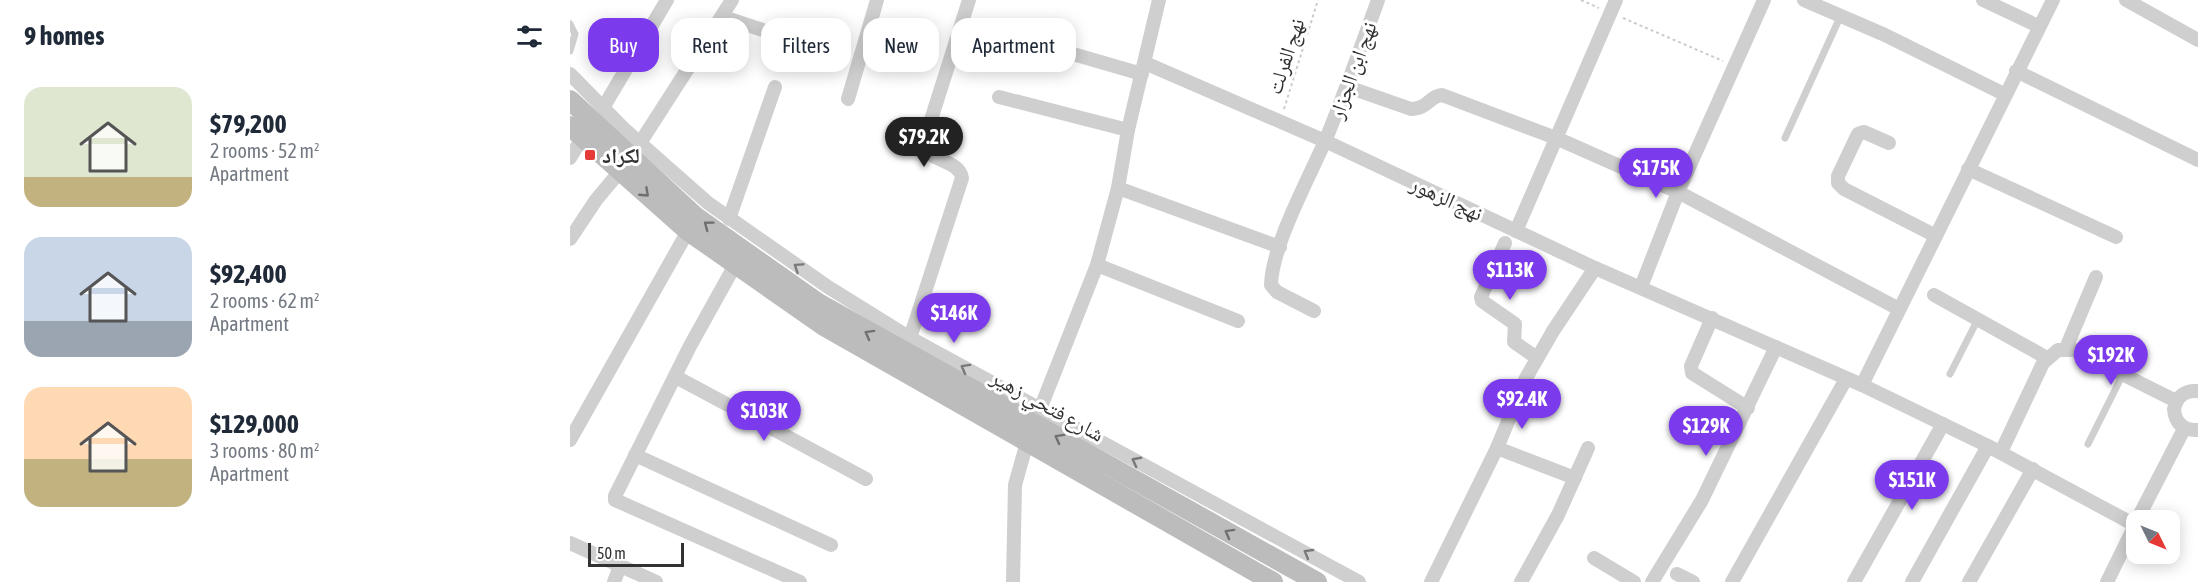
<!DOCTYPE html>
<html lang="en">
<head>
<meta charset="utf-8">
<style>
  body { margin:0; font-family:"Asap Condensed","Noto Naskh Arabic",sans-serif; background:#f2f2f3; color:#1f2937; height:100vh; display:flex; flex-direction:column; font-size:22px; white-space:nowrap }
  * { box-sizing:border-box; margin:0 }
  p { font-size:20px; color:#747a83 }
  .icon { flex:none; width:33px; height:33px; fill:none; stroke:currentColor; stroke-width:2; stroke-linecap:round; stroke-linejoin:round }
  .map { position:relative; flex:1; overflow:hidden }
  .sheet { display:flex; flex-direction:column; background:#fff; width:570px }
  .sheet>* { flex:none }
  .guide { position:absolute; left:18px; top:18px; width:570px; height:54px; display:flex; gap:12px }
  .needle { width:39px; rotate:133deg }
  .controls { position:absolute; left:1556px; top:510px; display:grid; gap:12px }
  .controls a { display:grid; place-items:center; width:54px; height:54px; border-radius:12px; background:#fff; box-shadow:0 3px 15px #0003; font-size:30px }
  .scale { position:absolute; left:18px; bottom:15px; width:96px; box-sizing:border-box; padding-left:6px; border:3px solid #323232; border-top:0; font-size:16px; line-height:21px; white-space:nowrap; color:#323232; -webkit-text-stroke:4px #fff; paint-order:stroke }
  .price { position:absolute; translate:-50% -51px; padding:0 14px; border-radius:21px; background:#7c3aed; color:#fff; font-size:20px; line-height:39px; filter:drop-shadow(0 2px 3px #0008) }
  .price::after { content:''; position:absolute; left:50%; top:36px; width:18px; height:14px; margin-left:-9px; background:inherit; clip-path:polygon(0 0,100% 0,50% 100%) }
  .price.selected { background:#222; color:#fff }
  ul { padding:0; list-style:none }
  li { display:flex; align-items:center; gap:18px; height:150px; padding:0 24px }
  li span { display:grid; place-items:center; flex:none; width:168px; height:120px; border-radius:18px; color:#555 }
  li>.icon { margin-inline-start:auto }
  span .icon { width:72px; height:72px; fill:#fffc; stroke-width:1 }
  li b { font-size:26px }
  h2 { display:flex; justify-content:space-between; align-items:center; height:72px; padding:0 24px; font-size:26px }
  .chip { padding:0 21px; border-radius:18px; background:#fff; box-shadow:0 3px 15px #0003; font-size:21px; line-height:54px }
  .chip.selected { background:#7c3aed; color:#fff }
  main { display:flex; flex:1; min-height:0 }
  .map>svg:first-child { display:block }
</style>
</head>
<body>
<main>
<section class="sheet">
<h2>9 homes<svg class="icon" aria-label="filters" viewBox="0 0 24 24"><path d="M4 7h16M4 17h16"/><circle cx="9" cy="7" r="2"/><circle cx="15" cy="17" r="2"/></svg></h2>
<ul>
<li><span style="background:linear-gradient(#dfe7d0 75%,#c2b280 0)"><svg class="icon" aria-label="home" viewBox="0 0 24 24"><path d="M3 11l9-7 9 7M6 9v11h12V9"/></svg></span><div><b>$79,200</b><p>2 rooms · 52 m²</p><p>Apartment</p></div></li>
<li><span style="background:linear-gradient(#c9d6e8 70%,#9aa5b1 0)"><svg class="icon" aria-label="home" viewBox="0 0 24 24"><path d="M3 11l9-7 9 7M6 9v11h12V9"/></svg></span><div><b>$92,400</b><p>2 rooms · 62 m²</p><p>Apartment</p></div></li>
<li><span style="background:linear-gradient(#ffd9b3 60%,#c2b280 0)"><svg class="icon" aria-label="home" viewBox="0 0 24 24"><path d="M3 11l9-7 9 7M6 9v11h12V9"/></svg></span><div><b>$129,000</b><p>3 rooms · 80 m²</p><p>Apartment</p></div></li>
</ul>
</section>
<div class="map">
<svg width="1628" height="582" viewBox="0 0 1628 582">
  <rect width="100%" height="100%" fill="#fff"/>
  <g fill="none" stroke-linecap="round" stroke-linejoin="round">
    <g stroke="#ccc" stroke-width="2" stroke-dasharray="3 3" stroke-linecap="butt">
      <polyline points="1011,0 1029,8"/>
      <polyline points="1053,18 1153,61"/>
      <polyline points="714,109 748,0"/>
    </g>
    <g stroke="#cfcfcf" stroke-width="7">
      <polyline points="0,24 5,34 0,51"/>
      <polyline points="1215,138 1271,15"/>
      <polyline points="1380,374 1408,319"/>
      <polyline points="1518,444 1553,374"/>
    </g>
    <g stroke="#cfcfcf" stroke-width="14">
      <polyline points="1234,0 1315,35 1434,94"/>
      <polyline points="1413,0 1468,26"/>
      <polyline points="1556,0 1628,40"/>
      <polyline points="153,17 214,37"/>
      <polyline points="441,36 572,74"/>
      <polyline points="575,63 755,141 1025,268 1292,385 1418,446 1565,525"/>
      <polyline points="1446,71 1628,160"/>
      <polyline points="0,74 53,128 138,203 258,287 340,338 789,582"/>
      <path d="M778,87l63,22c17,0 18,-13 31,-14l114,43 122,54 221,117"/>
      <polyline points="429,97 558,130"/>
      <polyline points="278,99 307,0"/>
      <polyline points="33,108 97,0"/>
      <polyline points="70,143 162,0"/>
      <polyline points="1319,143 1294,132 1288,134 1268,176 1268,183 1274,189 1366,236"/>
      <polyline points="0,158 12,138"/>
      <polyline points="1398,169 1546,237"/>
      <polyline points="548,188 710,247"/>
      <polyline points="159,219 205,87"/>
      <polyline points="946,231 1046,0"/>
      <polyline points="0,239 26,200 51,170"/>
      <polyline points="935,243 911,297 912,301 945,324 944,342 967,358"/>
      <polyline points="165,265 120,346 45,496 45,500 230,582"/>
      <polyline points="527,265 668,321"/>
      <polyline points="1071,287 1108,192 1194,0"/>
      <polyline points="1364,295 1477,358"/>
      <path d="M744,311l-37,-19 -6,-7c1,-40 38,-107 55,-146 19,-46 35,-92 52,-139"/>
      <polyline points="1142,318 1121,366 1122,373 1178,408"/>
      <path d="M340,338l52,-160c-3,-19 -34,-16 -39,-33l46,-145"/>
      <polyline points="1496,348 1526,277"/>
      <polyline points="106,377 296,479"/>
      <polyline points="1292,385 1483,0"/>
      <path d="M1628,391c-13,-1 -21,5 -24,18 1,14 9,22 24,21"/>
      <polyline points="467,417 527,265 548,188 558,130 589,0"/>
      <polyline points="0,440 118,231"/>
      <polyline points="927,448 1005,478"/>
      <polyline points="1431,452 1473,363 1488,350 1504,350 1606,401"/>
      <polyline points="65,455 261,545"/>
      <polyline points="1567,520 1614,429"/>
      <polyline points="0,543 86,582"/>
      <polyline points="1024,558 1064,582"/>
      <polyline points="1107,574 1123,582"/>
      <polyline points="44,582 50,566"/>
      <polyline points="443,582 445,485 459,435"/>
      <polyline points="861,582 927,448 956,378 983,331 1025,268"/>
      <polyline points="951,582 988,515 1018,448"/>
      <polyline points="1082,582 1132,500 1206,347"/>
      <polyline points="1162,582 1276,379"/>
      <polyline points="1284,582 1373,424"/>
      <polyline points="1342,582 1418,446"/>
      <polyline points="1399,582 1463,469"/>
      <polyline points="1537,582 1566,523"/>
    </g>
    <g stroke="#bcbcbc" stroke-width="20">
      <polyline points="0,100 126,217 248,303 747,582"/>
      <polyline points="0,126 118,231 254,326 703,582"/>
    </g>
  </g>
  <defs><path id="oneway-chevron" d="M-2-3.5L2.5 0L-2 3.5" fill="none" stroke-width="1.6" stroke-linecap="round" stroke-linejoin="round" transform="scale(1.5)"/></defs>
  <g stroke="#707070">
    <use href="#oneway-chevron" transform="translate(75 193) rotate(43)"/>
    <use href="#oneway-chevron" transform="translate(138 225) rotate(-143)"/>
    <use href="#oneway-chevron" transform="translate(299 334) rotate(-151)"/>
    <use href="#oneway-chevron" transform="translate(489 438) rotate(-151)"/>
    <use href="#oneway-chevron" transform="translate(659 533) rotate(-151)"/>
  </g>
  <g stroke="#797979">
    <use href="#oneway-chevron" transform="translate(228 267) rotate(-146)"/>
    <use href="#oneway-chevron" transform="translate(395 368) rotate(-151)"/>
    <use href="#oneway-chevron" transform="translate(566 461) rotate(-152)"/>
    <use href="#oneway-chevron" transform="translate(738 553) rotate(-150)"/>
  </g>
  <rect fill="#e43b39" stroke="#fff" stroke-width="2" x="14" y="149" width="12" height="12" rx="3"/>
  <g text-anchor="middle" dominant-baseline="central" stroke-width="6" stroke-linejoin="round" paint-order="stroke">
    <g font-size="21" fill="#323232" stroke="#fff">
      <text transform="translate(715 56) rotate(-72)">نهج الفرلت</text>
      <text transform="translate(782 70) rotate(-70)">نهج ابن الجزار</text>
      <text transform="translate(877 198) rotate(25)">نهج الزهور</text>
      <text transform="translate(478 405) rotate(29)">شارع فتحي زهير</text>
    </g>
    <g font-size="21" font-weight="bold" fill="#323232" stroke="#fff" text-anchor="start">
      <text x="32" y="155">لكراد</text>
    </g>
  </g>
</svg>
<div class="controls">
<a><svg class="needle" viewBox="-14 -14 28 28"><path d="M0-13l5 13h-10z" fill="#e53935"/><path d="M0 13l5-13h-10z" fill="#747a83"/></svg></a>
</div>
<div class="scale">50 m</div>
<b class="price selected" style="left:354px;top:168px">$79.2K</b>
<b class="price" style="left:1086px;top:199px">$175K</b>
<b class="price" style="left:940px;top:301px">$113K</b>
<b class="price" style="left:384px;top:344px">$146K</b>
<b class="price" style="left:1541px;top:386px">$192K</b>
<b class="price" style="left:952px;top:430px">$92.4K</b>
<b class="price" style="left:194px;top:442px">$103K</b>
<b class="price" style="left:1136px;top:457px">$129K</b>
<b class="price" style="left:1342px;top:511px">$151K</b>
<div class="guide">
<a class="chip selected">Buy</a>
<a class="chip">Rent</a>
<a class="chip">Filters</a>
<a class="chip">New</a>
<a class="chip">Apartment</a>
</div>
</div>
</main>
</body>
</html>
